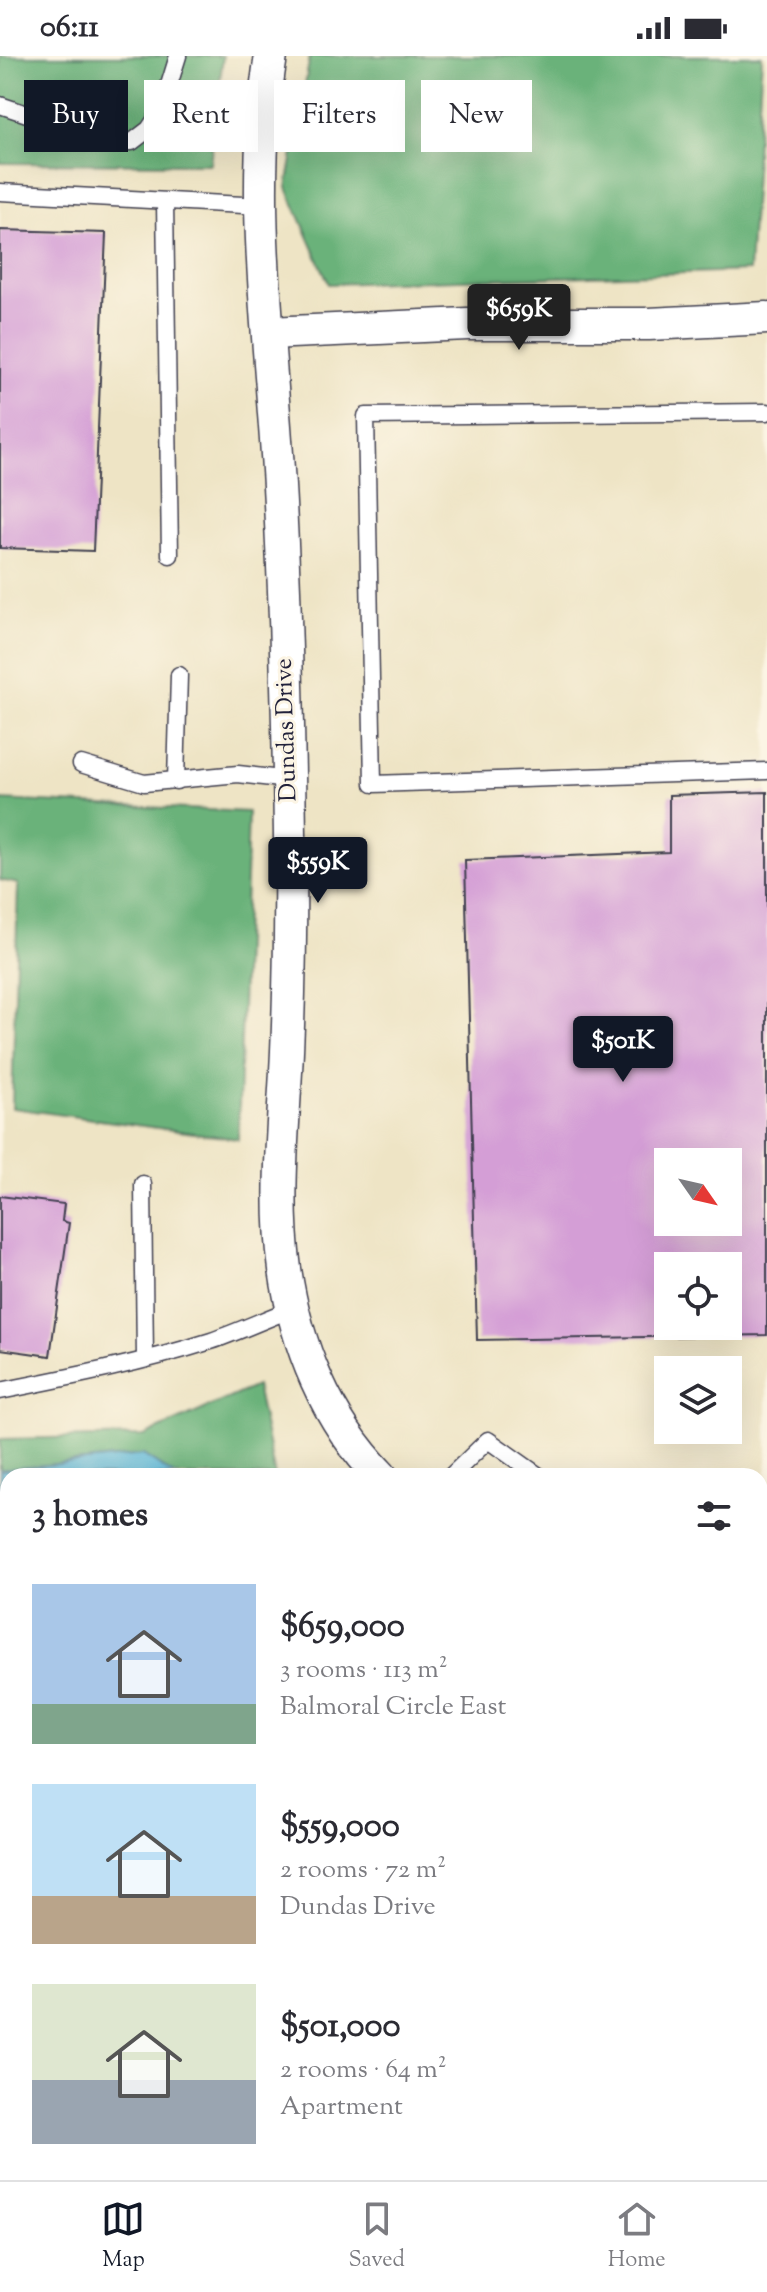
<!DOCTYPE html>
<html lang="en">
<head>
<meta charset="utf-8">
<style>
  body { margin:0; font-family:"Sorts Mill Goudy",serif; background:#f2f2f3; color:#2b2b33; height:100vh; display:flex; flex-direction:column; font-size:30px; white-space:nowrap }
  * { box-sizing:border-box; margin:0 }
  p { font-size:26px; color:#7c7c81 }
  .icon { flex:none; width:44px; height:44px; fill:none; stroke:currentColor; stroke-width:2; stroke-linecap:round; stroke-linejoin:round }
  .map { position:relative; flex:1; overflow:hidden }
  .drawer { position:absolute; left:0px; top:1412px; width:768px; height:712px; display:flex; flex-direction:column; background:#fff; border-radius:24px 24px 0 0; box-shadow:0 8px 32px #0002 }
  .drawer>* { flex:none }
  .top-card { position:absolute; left:24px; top:24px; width:720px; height:72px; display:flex; gap:16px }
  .needle { width:52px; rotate:124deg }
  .tools { position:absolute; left:654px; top:1092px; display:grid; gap:16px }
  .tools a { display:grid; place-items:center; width:88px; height:88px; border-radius:0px; background:#fff; box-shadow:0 8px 32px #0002; font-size:40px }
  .price { position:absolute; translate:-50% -68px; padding:0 18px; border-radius:8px; background:#111827; color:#fff; font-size:26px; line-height:52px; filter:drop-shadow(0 2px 4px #0008) }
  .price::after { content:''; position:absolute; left:50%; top:48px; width:24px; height:18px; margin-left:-12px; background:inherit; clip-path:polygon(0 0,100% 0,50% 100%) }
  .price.on { background:#222; color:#fff }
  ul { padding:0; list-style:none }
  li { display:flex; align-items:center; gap:24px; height:200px; padding:0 32px }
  li span { display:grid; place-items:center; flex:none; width:224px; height:160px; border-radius:0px; color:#555 }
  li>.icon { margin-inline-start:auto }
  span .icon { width:96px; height:96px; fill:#fffc; stroke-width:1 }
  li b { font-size:34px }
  h2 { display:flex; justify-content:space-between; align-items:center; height:96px; padding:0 32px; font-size:34px }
  .pill { padding:0 28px; border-radius:0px; background:#fff; box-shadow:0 8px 32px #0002; font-size:28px; line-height:72px }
  .pill.on { background:#111827; color:#fff }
  .status { display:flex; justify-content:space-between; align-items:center; height:56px; padding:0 40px; background:#fff; direction:ltr }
  .status svg { height:22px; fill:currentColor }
  .menu { display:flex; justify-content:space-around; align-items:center; height:112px; border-top:2px solid #e1e1e2; background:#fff; font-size:22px; color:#7c7c81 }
  .menu a { display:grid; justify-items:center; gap:4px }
  .menu .on { color:#111827 }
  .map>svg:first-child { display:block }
</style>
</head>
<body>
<div class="status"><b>06:11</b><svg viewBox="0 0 49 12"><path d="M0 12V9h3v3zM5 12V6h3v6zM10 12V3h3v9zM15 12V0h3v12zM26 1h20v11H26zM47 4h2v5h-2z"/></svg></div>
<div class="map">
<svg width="767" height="2124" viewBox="0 0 767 2124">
  <rect width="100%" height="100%" fill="#fcf5e5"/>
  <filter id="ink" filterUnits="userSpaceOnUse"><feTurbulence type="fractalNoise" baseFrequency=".0125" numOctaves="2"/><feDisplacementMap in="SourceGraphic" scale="16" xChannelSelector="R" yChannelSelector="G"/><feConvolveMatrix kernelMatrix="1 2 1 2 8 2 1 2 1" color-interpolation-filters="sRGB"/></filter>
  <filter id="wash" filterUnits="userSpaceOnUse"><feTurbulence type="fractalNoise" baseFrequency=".006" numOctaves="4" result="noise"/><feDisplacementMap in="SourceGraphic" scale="32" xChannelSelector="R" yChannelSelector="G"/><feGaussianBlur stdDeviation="1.8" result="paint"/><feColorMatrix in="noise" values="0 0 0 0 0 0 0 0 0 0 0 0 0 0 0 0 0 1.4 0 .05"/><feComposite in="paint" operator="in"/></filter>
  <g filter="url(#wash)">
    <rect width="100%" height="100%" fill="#eee4c5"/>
    <g fill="#6ab27a" stroke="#466a5a" stroke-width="2">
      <polygon points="0,0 223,0 210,108 0,107"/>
      <polygon points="310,0 762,0 749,215 329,228 287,132"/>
      <polygon points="0,744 248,756 238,1083 12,1052 18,828 0,824"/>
      <polygon points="256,1330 275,1420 175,1420 143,1399 0,1414 0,1383 144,1380"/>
      <polygon points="8,1950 8,2077 0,2069 0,1966"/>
    </g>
    <g fill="#5cbadb" stroke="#3f6e8b" stroke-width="2">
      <polygon points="143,1399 175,1420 8,1420 8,1950 0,1966 0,1414"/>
      <polygon points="0,2069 8,2077 8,2116 46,2116 54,2124 0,2124"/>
    </g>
    <g id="blocks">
      <g fill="#d49ed6" fill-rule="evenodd">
        <polygon points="0,174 106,177 93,495 0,492"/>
        <path d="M767,736v543l-290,5 -12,-480 204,-8v-57zM668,1106h60v60h-60zM668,1210h60v60h-60z"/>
        <polygon points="0,1140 64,1148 62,1165 69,1167 50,1300 0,1293"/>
      </g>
    </g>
  </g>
  <g filter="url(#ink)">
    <use href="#blocks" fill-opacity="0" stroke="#413f50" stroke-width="2"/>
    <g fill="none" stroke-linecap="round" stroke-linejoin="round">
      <defs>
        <g id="lane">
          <polyline points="0,49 111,86 132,86 149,73 161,55 178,0"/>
          <polyline points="0,136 262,150"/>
          <polyline points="165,146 170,499"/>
          <polyline points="767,356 366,360 373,728 767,715"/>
          <polyline points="81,708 144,727 238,718 289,724"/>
          <polyline points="176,725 179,619"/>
          <polyline points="143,1128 145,1303"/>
          <path d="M0,1335c71,-14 142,-28 211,-50 27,-9 54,-22 81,-32"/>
          <polyline points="451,1420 488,1384 539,1420"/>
          <polyline points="760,1466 767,1466"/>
          <polyline points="760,1558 767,1559"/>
          <polyline points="760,1892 767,1896"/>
          <polyline points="760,1938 767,1929"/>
          <polyline points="760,2069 767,2058"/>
          <polyline points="733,2116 746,2124"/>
          <polyline points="623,2124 629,2116"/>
        </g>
        <g id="street">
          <path d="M271,0c-21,126 -4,257 5,384 8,111 11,223 13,335 2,92 2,184 -2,276 -3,72 -12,146 -2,218 11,76 41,151 96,207"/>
          <polyline points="269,277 467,268 649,268 767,262"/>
          <polyline points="760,1690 767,1695"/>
        </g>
      </defs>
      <use href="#lane" stroke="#413f50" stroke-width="19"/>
      <use href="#street" stroke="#413f50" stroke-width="35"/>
      <use href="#lane" stroke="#fff" stroke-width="16"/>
      <use href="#street" stroke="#fff" stroke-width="32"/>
    </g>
  </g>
  <g text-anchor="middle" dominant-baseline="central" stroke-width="6" stroke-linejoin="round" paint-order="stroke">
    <g font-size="24" fill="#22223b" stroke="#fcf5e5">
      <text transform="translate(287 674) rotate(-92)">Dundas Drive</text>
    </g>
  </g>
</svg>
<div class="tools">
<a><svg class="needle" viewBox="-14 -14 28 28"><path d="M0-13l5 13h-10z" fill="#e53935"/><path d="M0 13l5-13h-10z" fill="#7c7c81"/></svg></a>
<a><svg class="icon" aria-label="locate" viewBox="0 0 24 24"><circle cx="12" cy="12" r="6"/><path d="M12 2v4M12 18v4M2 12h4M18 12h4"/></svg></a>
<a><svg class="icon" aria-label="layers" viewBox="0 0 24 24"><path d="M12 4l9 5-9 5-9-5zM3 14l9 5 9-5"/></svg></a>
</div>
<b class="price on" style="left:519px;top:296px">$659K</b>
<b class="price" style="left:318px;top:849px">$559K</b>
<b class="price" style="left:623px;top:1028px">$501K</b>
<div class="top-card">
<a class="pill on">Buy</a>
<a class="pill">Rent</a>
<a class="pill">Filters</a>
<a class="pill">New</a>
</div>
<section class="drawer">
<h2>3 homes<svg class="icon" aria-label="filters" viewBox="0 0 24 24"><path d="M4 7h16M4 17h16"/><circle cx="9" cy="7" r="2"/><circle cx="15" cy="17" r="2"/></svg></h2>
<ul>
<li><span style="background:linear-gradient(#a9c7e8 75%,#7fa58c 0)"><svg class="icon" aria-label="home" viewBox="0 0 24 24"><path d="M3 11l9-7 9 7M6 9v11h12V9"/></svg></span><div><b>$659,000</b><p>3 rooms · 113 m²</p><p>Balmoral Circle East</p></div></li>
<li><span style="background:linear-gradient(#bfe0f5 70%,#b9a48a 0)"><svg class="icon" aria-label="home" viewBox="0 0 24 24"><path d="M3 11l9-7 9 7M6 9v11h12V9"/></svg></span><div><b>$559,000</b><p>2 rooms · 72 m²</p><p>Dundas Drive</p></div></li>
<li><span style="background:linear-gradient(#dfe7d0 60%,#9aa5b1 0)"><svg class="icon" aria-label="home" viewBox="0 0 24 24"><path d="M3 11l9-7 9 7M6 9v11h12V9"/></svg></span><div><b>$501,000</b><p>2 rooms · 64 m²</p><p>Apartment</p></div></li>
</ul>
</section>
</div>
<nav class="menu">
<a class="on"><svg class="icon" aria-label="map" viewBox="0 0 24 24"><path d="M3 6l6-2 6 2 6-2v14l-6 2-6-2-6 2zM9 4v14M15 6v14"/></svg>Map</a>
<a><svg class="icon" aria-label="saved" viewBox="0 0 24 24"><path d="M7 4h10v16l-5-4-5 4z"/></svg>Saved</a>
<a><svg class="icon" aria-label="home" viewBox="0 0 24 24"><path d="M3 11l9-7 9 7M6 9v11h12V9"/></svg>Home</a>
</nav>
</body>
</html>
